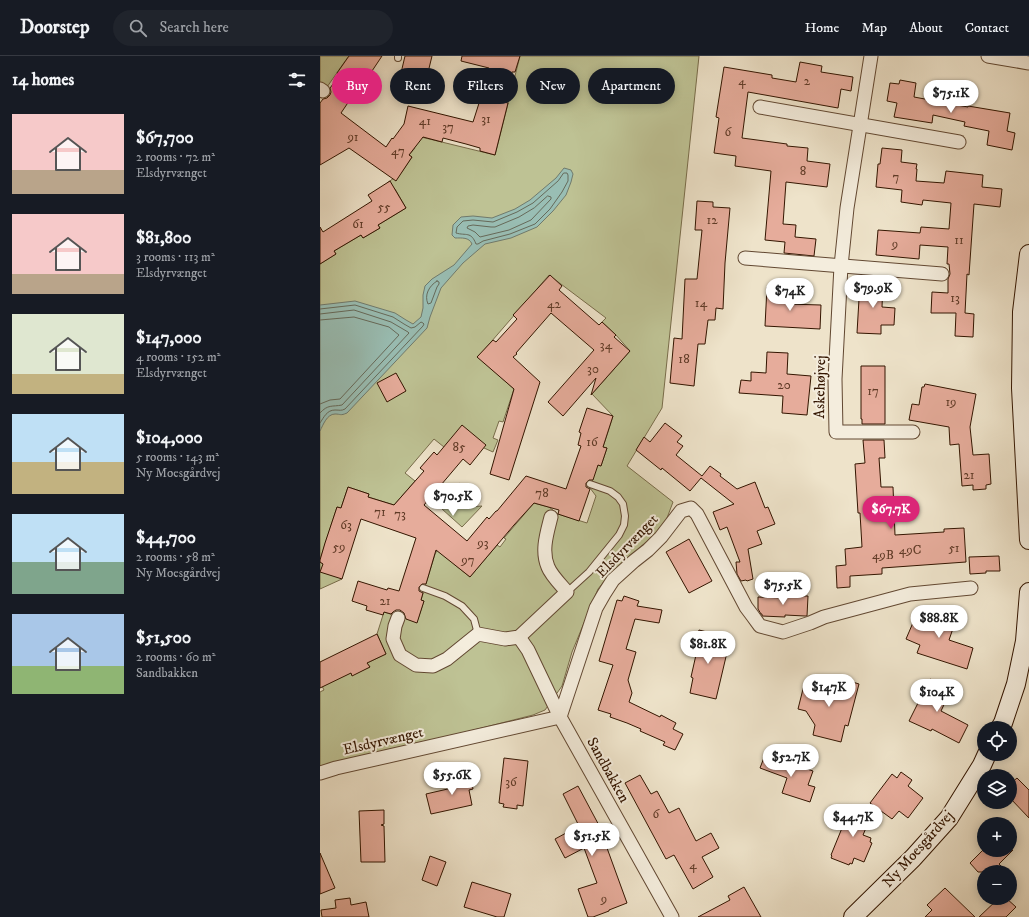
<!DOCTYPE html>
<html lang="en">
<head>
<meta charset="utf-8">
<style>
  body { margin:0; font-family:"IM FELL DW Pica",serif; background:#20242c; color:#f1f3f6; height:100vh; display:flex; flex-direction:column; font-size:15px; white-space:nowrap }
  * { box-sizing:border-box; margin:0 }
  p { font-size:13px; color:#9ea1a6 }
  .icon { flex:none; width:22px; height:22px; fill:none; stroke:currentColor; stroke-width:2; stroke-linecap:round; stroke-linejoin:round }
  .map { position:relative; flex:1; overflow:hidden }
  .details { display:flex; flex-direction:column; background:#171b24; width:320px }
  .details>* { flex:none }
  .banner { position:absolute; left:12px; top:12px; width:380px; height:36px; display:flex; gap:8px }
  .fabs { position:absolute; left:657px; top:665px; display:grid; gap:8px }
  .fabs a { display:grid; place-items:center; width:40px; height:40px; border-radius:50%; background:#171b24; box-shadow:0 2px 10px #0003; font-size:20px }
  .price { position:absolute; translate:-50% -34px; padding:0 9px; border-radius:14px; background:#fff; color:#222; font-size:13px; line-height:26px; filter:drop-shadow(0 1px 2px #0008) }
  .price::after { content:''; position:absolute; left:50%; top:24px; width:12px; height:9px; margin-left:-6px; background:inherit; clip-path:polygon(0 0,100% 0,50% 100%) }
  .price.current { background:#db2777; color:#fff }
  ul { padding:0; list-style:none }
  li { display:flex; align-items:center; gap:12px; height:100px; padding:0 12px }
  li span { display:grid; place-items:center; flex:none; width:112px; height:80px; border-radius:0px; color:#555 }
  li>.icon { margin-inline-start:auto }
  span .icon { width:48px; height:48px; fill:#fffc; stroke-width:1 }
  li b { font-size:17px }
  h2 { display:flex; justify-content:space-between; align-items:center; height:48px; padding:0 12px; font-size:17px }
  .pill { padding:0 14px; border-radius:18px; background:#171b24; box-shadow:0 2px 10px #0003; font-size:14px; line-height:36px }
  .pill.current { background:#db2777; color:#fff }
  header { display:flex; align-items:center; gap:24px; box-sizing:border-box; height:56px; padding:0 20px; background:#171b24; border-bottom:1px solid #363941 }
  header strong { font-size:19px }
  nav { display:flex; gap:22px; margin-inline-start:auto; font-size:14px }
  .search { width:280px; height:36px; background:#20242c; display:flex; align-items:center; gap:10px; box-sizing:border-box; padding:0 14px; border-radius:22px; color:#9ea1a6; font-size:15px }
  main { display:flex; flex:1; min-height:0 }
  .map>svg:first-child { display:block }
</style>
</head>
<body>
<header>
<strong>Doorstep</strong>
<div class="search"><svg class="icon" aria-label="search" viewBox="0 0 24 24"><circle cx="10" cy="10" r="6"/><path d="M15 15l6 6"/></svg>Search here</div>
<nav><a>Home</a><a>Map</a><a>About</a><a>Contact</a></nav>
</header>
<main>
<section class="details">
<h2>14 homes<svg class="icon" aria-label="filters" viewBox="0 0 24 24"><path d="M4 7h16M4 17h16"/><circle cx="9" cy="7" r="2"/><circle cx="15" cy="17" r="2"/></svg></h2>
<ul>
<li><span style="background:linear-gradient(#f6c9c9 70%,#b9a48a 0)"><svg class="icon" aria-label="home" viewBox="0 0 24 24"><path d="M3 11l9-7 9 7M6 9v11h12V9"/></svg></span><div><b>$67,700</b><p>2 rooms · 72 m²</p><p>Elsdyrvænget</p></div></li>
<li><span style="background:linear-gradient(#f6c9c9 75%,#b9a48a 0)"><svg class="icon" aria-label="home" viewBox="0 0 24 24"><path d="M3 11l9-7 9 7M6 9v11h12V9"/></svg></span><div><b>$81,800</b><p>3 rooms · 113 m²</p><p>Elsdyrvænget</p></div></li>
<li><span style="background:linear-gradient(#dfe7d0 75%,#c2b280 0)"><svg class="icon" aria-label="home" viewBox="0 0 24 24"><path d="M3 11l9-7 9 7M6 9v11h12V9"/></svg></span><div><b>$147,000</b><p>4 rooms · 152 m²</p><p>Elsdyrvænget</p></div></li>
<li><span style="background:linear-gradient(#bfe0f5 60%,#c2b280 0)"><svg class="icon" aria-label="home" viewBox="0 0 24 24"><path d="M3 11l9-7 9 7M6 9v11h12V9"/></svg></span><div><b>$104,000</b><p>5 rooms · 143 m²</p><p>Ny Moesgårdvej</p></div></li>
<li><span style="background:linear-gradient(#bfe0f5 60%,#7fa58c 0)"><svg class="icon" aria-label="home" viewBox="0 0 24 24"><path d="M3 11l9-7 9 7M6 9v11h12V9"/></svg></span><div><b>$44,700</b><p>2 rooms · 58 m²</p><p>Ny Moesgårdvej</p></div></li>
<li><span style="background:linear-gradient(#a9c7e8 65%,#8fb573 0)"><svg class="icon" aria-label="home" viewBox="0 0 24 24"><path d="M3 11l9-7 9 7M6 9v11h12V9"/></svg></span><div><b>$51,500</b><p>2 rooms · 60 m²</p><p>Sandbakken</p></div></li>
</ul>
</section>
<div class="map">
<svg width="709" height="861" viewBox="0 0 709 861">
  <rect width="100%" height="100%" fill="#eee3ca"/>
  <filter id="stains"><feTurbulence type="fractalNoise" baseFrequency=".005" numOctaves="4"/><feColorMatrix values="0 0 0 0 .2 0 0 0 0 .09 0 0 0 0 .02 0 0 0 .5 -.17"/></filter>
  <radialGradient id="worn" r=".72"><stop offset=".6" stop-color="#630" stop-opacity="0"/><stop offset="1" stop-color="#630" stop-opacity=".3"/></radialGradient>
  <g fill="#bec294" stroke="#786c4a">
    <polygon points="0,0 33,0 28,1 0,41"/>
    <polygon points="200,0 379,0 342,352 307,410 353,446 344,470 289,519 278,533 252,596 242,630 225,654 213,659 0,713 0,636 4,634 2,630 30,617 32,619 50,611 47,607 66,598 57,578 64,556 97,566 104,545 101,544 115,498 120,490 134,508 150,521 177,489 180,491 186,483 184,482 214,447 229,451 238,458 267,467 276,440 270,432 277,409 281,410 287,392 283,391 293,360 272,338 310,295 296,279 282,266 286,262 229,219 158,301 194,333 183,366 179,365 173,382 178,384 173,396 164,392 158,387 124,391 114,383 85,417 95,425 74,449 48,441 49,438 28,431 21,452 17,451 0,504 0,208 16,198 14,195 41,179 43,182 60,172 58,169 86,152 75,133 72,134 67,127 81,117 92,101 89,99 95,92 91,89 97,80 175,99"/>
    <polygon points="139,427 153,439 125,443"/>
    <polygon points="162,450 142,471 122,453"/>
    <polygon points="0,506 3,508 22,523 0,533"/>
  </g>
  <path fill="#99beb4" stroke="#707a6c" d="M244,112l7,2 2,4 -2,8 -5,13 -13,16 -16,16 -26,11 -26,6 -22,19 -22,25 -11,29 -3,11 -80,85c-7,3 -6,1 -12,1 -8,0 -12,11 -15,17v-126l35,-4 40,12 11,7 7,4 8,-7 2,-9v-13l2,-9 7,-7 22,-14 18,-21c-3,-7 -10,-6 -17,-6l-3,-3 1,-10 8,-8 12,-1 19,2 23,-9 15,-9 26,-22z"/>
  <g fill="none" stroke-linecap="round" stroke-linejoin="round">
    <g stroke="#666a5a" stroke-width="1">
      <path d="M244,117h3l1,2v6l-6,11 -12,17 -15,15 -25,10 -27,7 -5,3h-2c-5,-13 -10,-8 -20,-11l1,-6 6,-6 10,-1 20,2 24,-10 16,-9 25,-22z"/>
      <polygon points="228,140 231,141 231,143 211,164 189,174 160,181 155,176 147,172 148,170 153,169 171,171 175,171 199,161 214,152"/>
      <path d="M117,225l2,1v2l-2,3 -6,16 -3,1c-4,-9 1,-18 9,-23z"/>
      <path d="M0,253l35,-4 38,12 11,7 7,4 4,-1 6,-5 2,1 1,1 -1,2 -78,83c-4,2 -5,1 -10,1 -8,0 -11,7 -15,13"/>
      <path d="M0,258l34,-4 37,12 17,10 1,1 -67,72c-10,2 -14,-1 -22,8"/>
      <polyline points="0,264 34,261 69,271 79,279 20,343 10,344 0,348"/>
    </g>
  </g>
  <g fill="#e6ac9b" stroke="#331500">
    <polygon points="29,0 62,0 48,21 46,20 21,57 66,91 72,82 73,83 84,68 88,50 153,66 168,19 167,19 169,12 141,5 142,0 200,0 195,16 192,16 184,46 188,47 175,99 160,95 160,92 146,88 123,82 122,86 103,81 89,99 92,101 76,125 29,92 0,109 0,47 3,43 7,42 10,39 11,36 10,32 20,19 17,17"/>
    <polygon points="85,0 112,0 103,37 81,32 85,17 81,17"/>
    <polygon points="480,6 502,10 501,16 533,21 531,35 521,33 518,52 428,36 422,82 467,88 467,90 488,92 487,105 510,108 507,131 466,126 463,168 476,169 475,181 496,183 494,200 464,197 465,186 445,184 451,115 415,110 416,100 394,97 399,62 396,61 404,11 452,19 452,22 476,26"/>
    <polygon points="580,24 596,27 594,41 648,51 648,50 690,57 687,75 695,77 692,94 667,89 669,75 644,70 645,66 613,59 612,67 574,61 577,47 567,45 570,27 579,28"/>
    <polygon points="562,92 582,94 581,106 597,108 596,113 597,113 596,125 624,127 626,115 663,119 662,131 682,133 680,151 654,148 649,219 647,218 645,257 654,258 653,281 635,280 636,257 611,257 612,236 628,237 628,223 630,218 629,208 627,208 628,191 600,189 599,203 556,199 558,174 600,177 601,171 629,173 631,147 603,144 602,149 581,146 582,134 556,131 558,108 560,108"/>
    <polygon points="70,125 86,152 58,169 60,172 43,182 41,179 14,195 16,198 0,208 0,171 3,176 52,145 48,139"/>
    <polygon points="377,145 393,146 393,151 410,152 405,207 403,253 396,252 395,264 388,264 385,288 378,288 374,330 350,327 354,282 362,283 365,223 377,223 382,174 375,174"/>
    <polygon points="230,219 242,230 239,234 279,269 282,266 296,279 294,281 310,295 271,339 276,322 243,360 228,346 274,294 231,257 196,297 197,298 193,301 220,326 189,424 170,418 194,333 157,301 173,284 176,286 197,263 193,259"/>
    <polygon points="540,226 563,227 562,251 575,252 574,269 561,269 561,278 537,277"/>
    <polygon points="447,231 467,232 466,248 501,249 500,273 445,270"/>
    <polygon points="447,296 468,297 467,318 491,320 487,359 462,357 463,340 419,337 421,324 431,325 431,316 446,317"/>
    <polygon points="541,310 565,310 565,368 542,368 542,363 541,363"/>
    <polygon points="76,317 86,335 67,346 57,327"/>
    <polygon points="605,328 656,338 650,371 653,399 669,398 671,428 666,429 666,433 653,434 653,429 642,430 639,388 630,389 629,371 589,364 592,348 599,349 602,331 604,331"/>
    <polygon points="267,352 293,360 283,391 287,392 281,410 278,409 273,424 269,424 266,427 266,431 270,433 259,465 238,458 239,454 214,447 194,469 150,521 116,494 106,528 102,528 99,531 99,535 103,537 101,544 104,545 97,567 86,563 84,557 80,554 76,554 73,556 71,558 64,556 63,559 46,554 47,550 32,545 38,525 67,534 68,532 79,535 96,482 41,463 22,523 0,516 3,508 0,506 0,504 5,487 17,451 21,452 28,431 49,438 48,441 74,449 104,415 100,412 114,396 117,399 142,369 166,389 150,409 143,403 104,449 147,485 167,461 169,463 176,455 177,455 206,420 246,433 261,390 258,389 261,377 259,376"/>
    <polygon points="345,367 362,380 357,386 363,390 356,399 382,420 390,410 401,418 400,420 417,433 435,426 445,452 448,451 455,468 437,475 442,488 428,493 433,523 427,525 426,524 421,525 417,518 416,506 420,506 407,471 400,474 393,456 414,448 381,422 370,435 342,412 341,414 316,394 324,381 330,386"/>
    <polygon points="543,384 564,384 565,402 559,402 561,431 573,431 575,479 624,476 624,473 644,472 646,506 562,512 562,518 530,520 530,531 517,532 516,510 526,509 525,493 542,491 540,457 538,457 535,408 545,407"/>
    <polygon points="369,483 392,525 369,537 346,496"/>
    <polygon points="679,500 680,515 666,515 666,517 650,518 649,501"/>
    <polygon points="304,540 319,545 317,550 342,554 339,567 315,563 306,593 316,596 308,624 312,637 309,646 340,661 341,659 356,667 353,673 363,678 355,694 343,689 345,686 320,675 321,673 307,667 290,661 291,658 278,654 293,609 279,605 297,544 302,545"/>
    <polygon points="464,540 488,540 487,560 485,560 465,559 465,561 442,560 442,558 441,558 438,553 438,541 464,542"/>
    <polygon points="615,554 637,561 629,584 653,592 647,613 597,597 600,589 586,583 598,555 613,561"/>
    <polygon points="379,574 399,579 397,584 409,588 396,643 370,637 373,622 371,621 378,590 375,589"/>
    <polygon points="57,578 66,598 47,607 50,611 32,620 31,617 0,632 0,606"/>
    <polygon points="610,623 631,634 621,655 648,669 639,687 612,673 611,675 589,665"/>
    <polygon points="526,624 539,628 528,670 525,669 521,686 493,679 495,669 486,655 478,653 485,625 523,635"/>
    <polygon points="445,699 493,715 488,729 495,731 490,746 462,737 467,722 440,712"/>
    <polygon points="184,702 208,705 203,750 197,749 197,753 183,751 184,748 179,747"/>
    <polygon points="581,716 592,724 588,730 603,742 588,762 579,755 572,763 550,747 572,718 577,722"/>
    <polygon points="150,718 153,733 149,734 152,749 111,758 106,738 132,732 130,722"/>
    <polygon points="320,719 331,738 337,735 349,757 359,752 376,785 391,777 399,792 382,801 393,821 373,833 354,799 346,803 305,727"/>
    <polygon points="697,722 709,734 709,762 690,742 690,728"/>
    <polygon points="258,730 290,790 287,792 307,847 289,854 289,855 273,861 268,861 258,833 277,827 264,792 245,802 235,783 259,770 243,738"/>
    <polygon points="531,750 552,758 543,779 551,782 550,786 552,787 544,806 534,802 532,808 530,807 529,809 511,802 512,800 511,799"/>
    <polygon points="64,754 64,768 61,769 64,770 65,806 41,806 39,755"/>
    <polygon points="663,794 693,794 679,808 687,816 658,816 650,807"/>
    <polygon points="0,797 15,832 0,838"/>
    <polygon points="110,800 126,806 117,830 102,824"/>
    <polygon points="152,826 191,838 184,861 177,861 144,851"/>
    <polygon points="424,831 441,861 378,861 410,844 408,840"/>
    <polygon points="625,832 655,861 605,861 612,854 607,849"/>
    <polygon points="30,842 31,849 46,846 49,861 2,861 1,854 16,852 15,844"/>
    <polygon points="679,842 686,842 696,851 686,861 659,861"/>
  </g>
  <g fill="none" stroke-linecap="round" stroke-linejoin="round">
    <defs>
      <g id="lane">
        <polyline points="78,2 78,0"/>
        <polyline points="103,532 125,540 142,550 154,563 158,578"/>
        <polyline points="247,536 269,516 299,479 304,469 305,460 303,448 298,441 290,435 270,428"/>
      </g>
      <g id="street">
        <polyline points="551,0 527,152 521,210 515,323 516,376 593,376"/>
        <polyline points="668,0 709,7"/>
        <polyline points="0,33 3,35"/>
        <polyline points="440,51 639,86"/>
        <polyline points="425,202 622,218"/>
        <path d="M78,562l-3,8 -2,13 7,16 16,10 17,1 14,-7 31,-25 27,5 14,-2 48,-45c-6,-7 -16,-17 -19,-25 -7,-16 -1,-34 3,-50"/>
        <polyline points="199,581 208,594 240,661 352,861"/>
        <polyline points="0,717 16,712 240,661 276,552 284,538 293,524 314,505 328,494 341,481 361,455 371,452 377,458 426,551 432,559 440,570 463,576 490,567 504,561 590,538 651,532"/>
      </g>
      <g id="secondary">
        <polyline points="709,198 702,256 701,332 709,484"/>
        <polyline points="680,672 683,667 696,628 705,585 709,536"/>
        <polyline points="533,861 593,802 629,762 662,709 667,698"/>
      </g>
    </defs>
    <use href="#lane" stroke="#624832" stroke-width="8"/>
    <use href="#street" stroke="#624832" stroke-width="15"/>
    <use href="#secondary" stroke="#331500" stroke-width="20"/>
    <use href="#lane" stroke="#f4eddd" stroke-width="6"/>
    <use href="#street" stroke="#f4eddd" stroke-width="13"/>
    <use href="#secondary" stroke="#f4eddd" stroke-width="18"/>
  </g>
  <g text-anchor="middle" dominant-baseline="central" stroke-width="4" stroke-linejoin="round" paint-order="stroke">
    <g font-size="13" fill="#603b27">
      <text x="422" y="25">4</text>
      <text x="487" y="25">2</text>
      <text x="166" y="63">31</text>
      <text x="105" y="65">41</text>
      <text x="128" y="71">37</text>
      <text x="408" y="76">6</text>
      <text x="33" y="81">91</text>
      <text x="78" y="95">47</text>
      <text x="483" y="115">8</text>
      <text x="576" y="121">7</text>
      <text x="64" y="151">55</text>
      <text x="392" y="164">12</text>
      <text x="38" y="168">61</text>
      <text x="639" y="184">11</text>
      <text x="575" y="188">9</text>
      <text x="635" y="242">13</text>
      <text x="381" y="247">14</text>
      <text x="234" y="248">42</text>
      <text x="286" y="289">34</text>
      <text x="364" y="303">18</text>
      <text x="273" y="313">30</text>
      <text x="464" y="329">20</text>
      <text x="553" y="335">17</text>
      <text x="631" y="346">19</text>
      <text x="272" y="386">16</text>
      <text x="139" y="391">85</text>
      <text x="649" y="419">21</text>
      <text x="222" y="437">78</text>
      <text x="60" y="456">71</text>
      <text x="80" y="458">73</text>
      <text x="26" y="469">63</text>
      <text x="163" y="487">93</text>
      <text x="19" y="491">59</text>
      <text x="634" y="492">51</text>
      <text x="590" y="494">49C</text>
      <text x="563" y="499">49B</text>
      <text x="148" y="504">97</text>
      <text x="65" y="545">21</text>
      <text x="191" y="726">36</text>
      <text x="336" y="758">6</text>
      <text x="373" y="809">4</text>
      <text x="284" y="843">9</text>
    </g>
    <g font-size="15" fill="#331500" stroke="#f4eddd">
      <text transform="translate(500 331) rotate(-89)">Askehøjvej</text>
      <text transform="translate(307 490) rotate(-46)">Elsdyrvænget</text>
      <text transform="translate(63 685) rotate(-13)">Elsdyrvænget</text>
      <text transform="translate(288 714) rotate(61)">Sandbakken</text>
      <text transform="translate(598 793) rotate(-48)">Ny Moesgårdvej</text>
    </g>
  </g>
  <rect width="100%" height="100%" filter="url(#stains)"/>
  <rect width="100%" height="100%" fill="url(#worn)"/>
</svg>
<div class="fabs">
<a><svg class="icon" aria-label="locate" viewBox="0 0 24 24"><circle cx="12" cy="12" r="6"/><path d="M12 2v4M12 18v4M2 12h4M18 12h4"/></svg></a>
<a><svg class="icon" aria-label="layers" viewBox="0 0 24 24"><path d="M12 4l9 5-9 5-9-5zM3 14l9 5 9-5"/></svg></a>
<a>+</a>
<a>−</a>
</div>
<b class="price" style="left:631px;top:58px">$75.1K</b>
<b class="price" style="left:553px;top:253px">$79.9K</b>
<b class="price" style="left:470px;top:256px">$74K</b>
<b class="price" style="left:133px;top:461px">$70.5K</b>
<b class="price current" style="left:571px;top:474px">$67.7K</b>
<b class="price" style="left:463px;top:550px">$75.5K</b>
<b class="price" style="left:619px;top:583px">$88.8K</b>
<b class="price" style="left:388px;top:609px">$81.8K</b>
<b class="price" style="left:509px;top:652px">$147K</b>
<b class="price" style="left:617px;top:657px">$104K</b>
<b class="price" style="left:471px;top:722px">$52.7K</b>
<b class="price" style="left:132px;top:740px">$55.6K</b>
<b class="price" style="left:533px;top:782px">$44.7K</b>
<b class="price" style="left:272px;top:801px">$51.5K</b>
<div class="banner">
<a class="pill current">Buy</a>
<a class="pill">Rent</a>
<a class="pill">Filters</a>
<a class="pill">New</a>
<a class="pill">Apartment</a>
</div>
</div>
</main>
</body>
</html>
